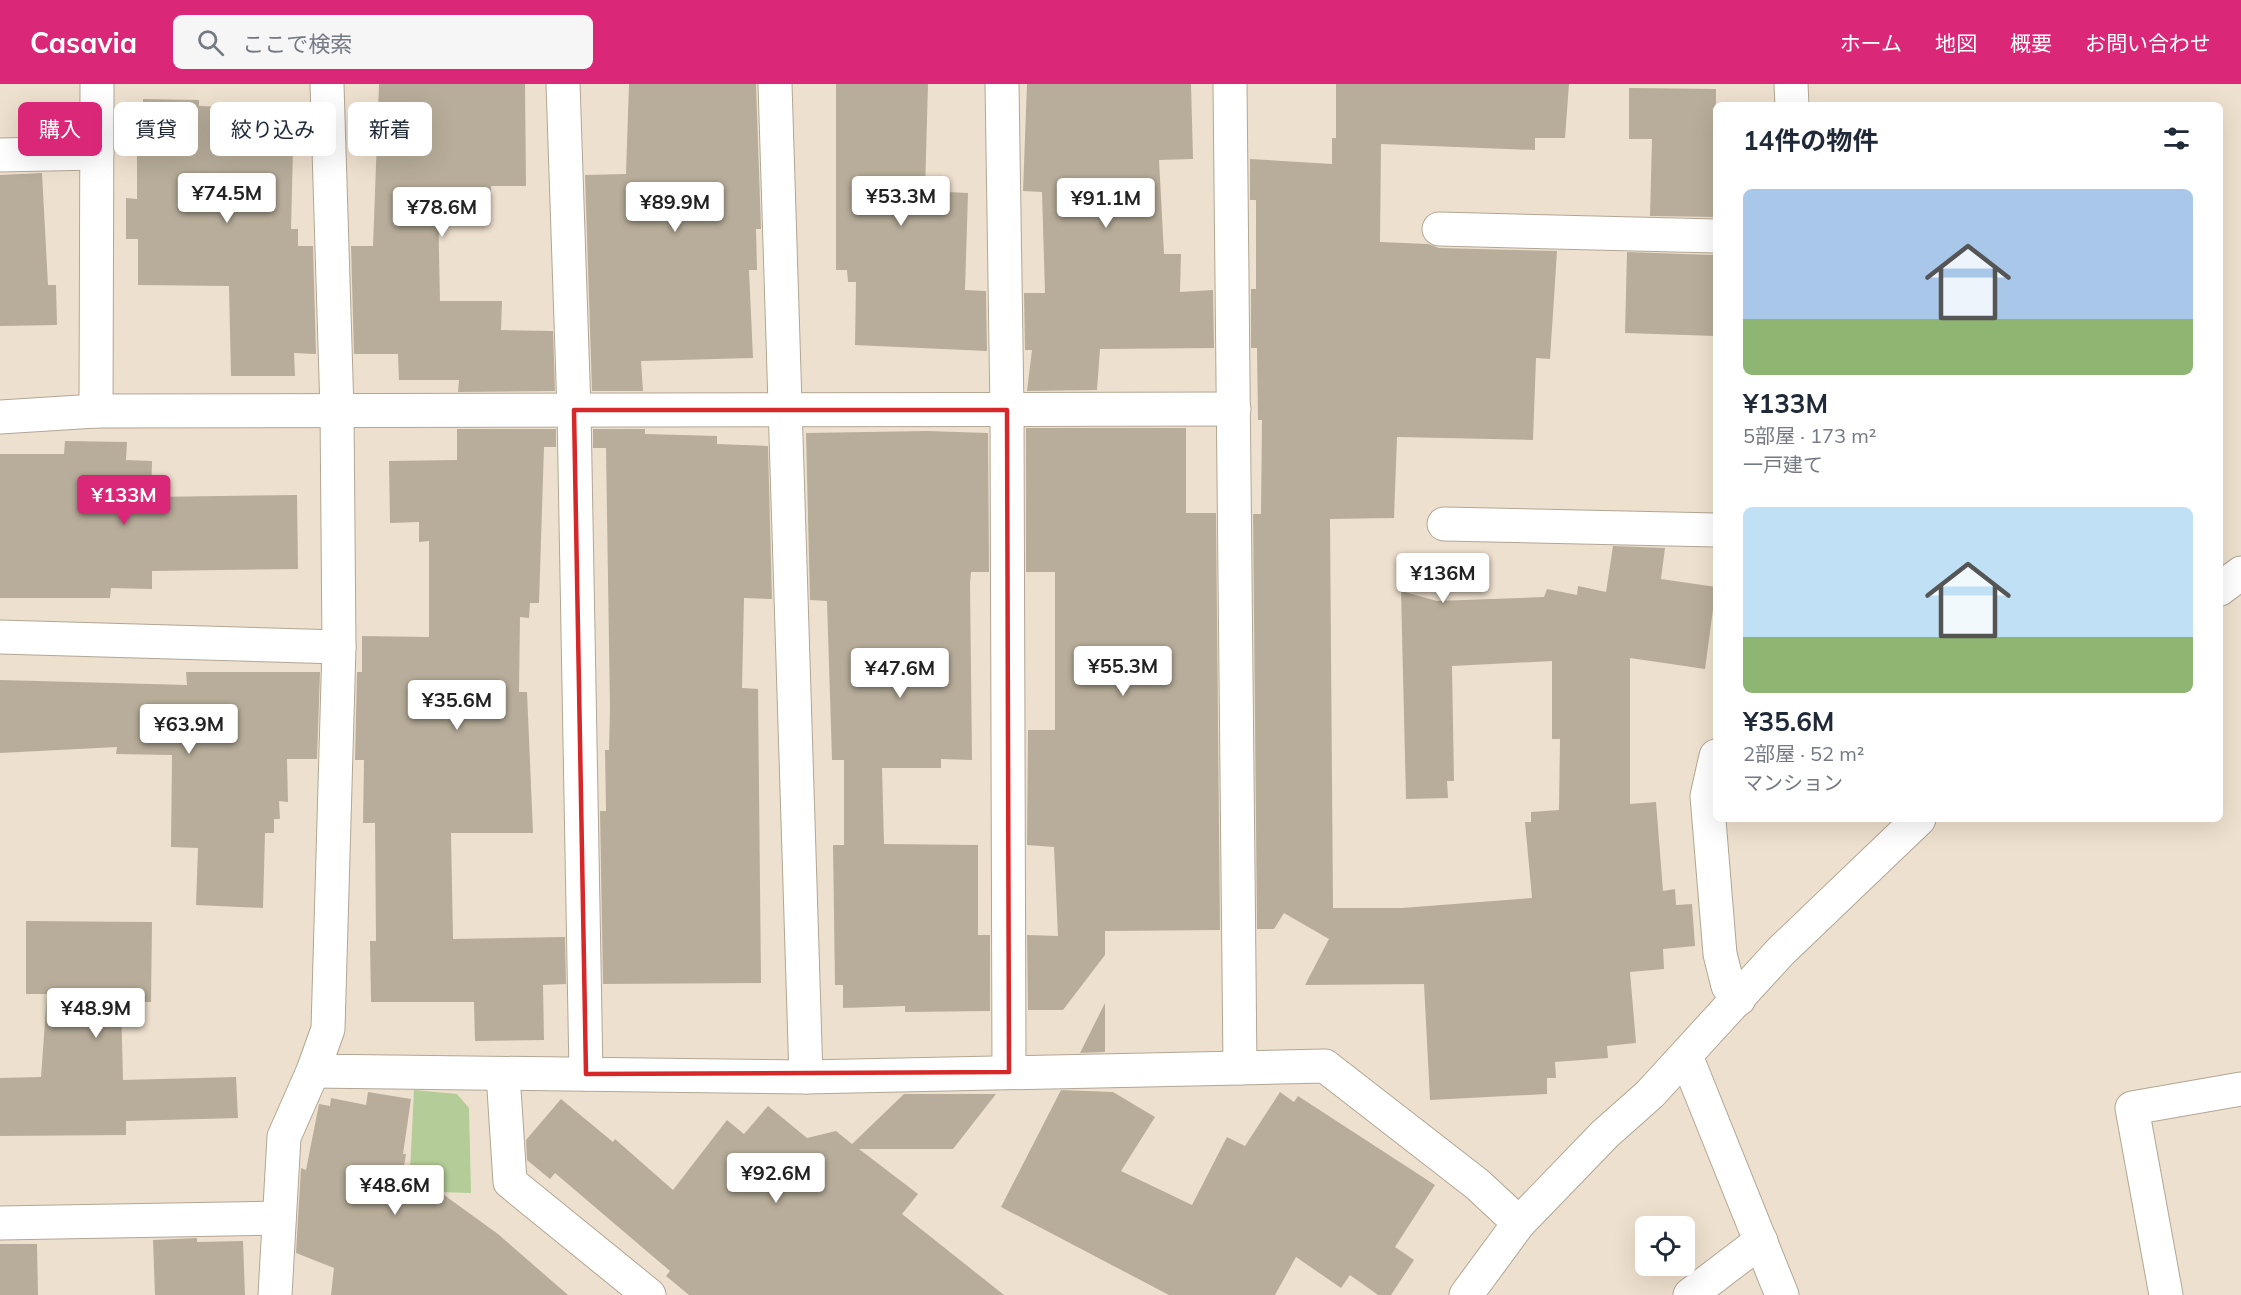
<!DOCTYPE html>
<html lang="ja">
<head>
<meta charset="utf-8">
<style>
  body { margin:0; font-family:Mulish,"Noto Sans JP",sans-serif; background:#f6f6f7; color:#1f2937; height:100vh; display:flex; flex-direction:column; font-size:22px; white-space:nowrap }
  * { box-sizing:border-box; margin:0 }
  p { font-size:20px; color:#747a83 }
  .icon { flex:none; width:33px; height:33px; fill:none; stroke:currentColor; stroke-width:2; stroke-linecap:round; stroke-linejoin:round }
  .map { position:relative; flex:1; overflow:hidden }
  .panel { position:absolute; left:1713px; top:18px; width:510px; height:720px; display:flex; flex-direction:column; background:#fff; border-radius:9px; box-shadow:0 6px 24px #0002 }
  .panel>* { flex:none }
  .banner { position:absolute; left:18px; top:18px; width:570px; height:54px; display:flex; gap:12px }
  .buttons { position:absolute; left:1635px; top:1132px; display:grid; gap:12px }
  .buttons a { display:grid; place-items:center; width:60px; height:60px; border-radius:9px; background:#fff; box-shadow:0 6px 24px #0002; font-size:30px }
  .price { position:absolute; translate:-50% -51px; padding:0 14px; border-radius:6px; background:#fff; color:#222; font-size:20px; line-height:39px; filter:drop-shadow(0 2px 3px #0008) }
  .price::after { content:''; position:absolute; left:50%; top:36px; width:18px; height:14px; margin-left:-9px; background:inherit; clip-path:polygon(0 0,100% 0,50% 100%) }
  .price.selected { background:#db2777; color:#fff }
  ul { padding:0; list-style:none }
  li { display:grid; align-content:center; gap:12px; height:318px; padding:0 30px }
  li span { display:grid; place-items:center; height:186px; border-radius:9px; color:#555 }
  li>.icon { margin-inline-start:auto }
  span .icon { width:108px; height:108px; fill:#fffc; stroke-width:1 }
  li b { font-size:26px }
  h2 { display:flex; justify-content:space-between; align-items:center; height:72px; padding:0 30px; font-size:26px }
  .tag { padding:0 21px; border-radius:9px; background:#fff; box-shadow:0 6px 24px #0002; font-size:21px; line-height:54px }
  .tag.selected { background:#db2777; color:#fff }
  header { display:flex; align-items:center; gap:36px; box-sizing:border-box; height:84px; padding:0 30px; background:#db2777; color:#fff }
  header strong { font-size:28px }
  nav { display:flex; gap:33px; margin-inline-start:auto; font-size:21px }
  .search { width:420px; height:54px; background:#f6f6f7; display:flex; align-items:center; gap:15px; box-sizing:border-box; padding:0 21px; border-radius:9px; color:#747a83; font-size:22px }
  .map>svg:first-child { display:block }
</style>
</head>
<body>
<header>
<strong>Casavia</strong>
<div class="search"><svg class="icon" aria-label="search" viewBox="0 0 24 24"><circle cx="10" cy="10" r="6"/><path d="M15 15l6 6"/></svg>ここで検索</div>
<nav><a>ホーム</a><a>地図</a><a>概要</a><a>お問い合わせ</a></nav>
</header>
<div class="map">
<svg width="2241" height="1211" viewBox="0 0 2241 1211">
  <rect width="100%" height="100%" fill="#eee0ce"/>
  <polygon fill="#b4cc97" points="414,1006 457,1010 469,1024 471,1109 409,1107"/>
  <g fill="#b8ad9a">
    <polygon points="379,0 525,0 526,102 491,102 491,121 438,121 440,217 502,217 501,246 553,247 555,307 458,308 459,296 399,296 398,270 354,270 351,162 373,162"/>
    <polygon points="629,0 756,0 761,145 756,145 757,186 749,186 753,274 641,277 643,307 592,307 585,91 626,90"/>
    <polygon points="836,0 928,0 925,107 968,109 965,206 986,207 987,267 855,261 856,198 848,198 847,186 836,186"/>
    <polygon points="1027,0 1191,0 1193,75 1159,76 1164,170 1181,170 1180,208 1213,206 1214,264 1100,265 1097,306 1027,307 1032,266 1025,266 1024,209 1045,209 1042,108 1023,107"/>
    <polygon points="1336,0 1569,0 1565,54 1535,54 1535,66 1381,60 1380,158 1428,160 1439,164 1557,167 1550,275 1536,274 1533,356 1397,353 1394,434 1330,435 1333,824 1402,824 1532,814 1525,738 1531,738 1531,728 1559,726 1560,655 1552,655 1552,577 1452,582 1454,697 1447,697 1448,714 1406,715 1401,507 1437,517 1544,513 1547,505 1577,511 1578,502 1606,508 1613,462 1665,464 1661,495 1716,503 1705,585 1630,574 1630,720 1656,718 1663,807 1675,805 1676,821 1692,820 1695,862 1663,865 1664,885 1630,888 1636,959 1607,962 1608,974 1555,978 1556,994 1547,994 1547,1010 1430,1016 1424,900 1305,901 1329,855 1284,829 1274,845 1257,845 1253,430 1261,430 1262,336 1258,336 1257,264 1251,264 1251,205 1256,205 1256,116 1250,116 1250,75 1332,80 1332,54 1336,54"/>
    <polygon points="1629,4 1716,5 1715,133 1650,132 1652,55 1629,55"/>
    <polygon points="143,15 199,16 199,22 294,25 291,145 298,145 298,162 313,162 316,270 294,269 295,292 231,292 229,202 138,201 138,155 126,155 126,114 137,115 137,59 143,59"/>
    <polygon points="42,89 48,201 56,201 57,241 0,242 0,91"/>
    <polygon points="1627,168 1714,171 1716,252 1625,249"/>
    <polygon points="1026,344 1186,344 1186,429 1216,429 1220,846 1105,847 1105,871 1063,926 1028,926 1027,851 1058,852 1054,763 1027,761 1028,646 1055,646 1055,488 1026,488"/>
    <polygon points="457,345 556,345 556,363 544,363 539,519 530,519 529,534 520,533 519,608 527,608 533,749 451,749 453,855 565,853 566,900 543,901 544,956 475,957 474,918 371,918 370,857 376,857 375,739 363,739 364,676 355,676 357,588 362,588 362,552 429,553 429,457 419,458 419,438 390,439 389,377 457,376"/>
    <polygon points="593,345 645,345 645,350 717,352 717,360 768,362 772,515 744,514 742,604 758,605 761,899 603,900 600,727 606,727 605,666 609,666 610,625 606,364 593,364"/>
    <polygon points="927,347 988,349 989,488 971,488 970,499 972,676 941,675 941,684 882,684 884,760 978,761 978,851 990,851 990,927 905,928 905,922 843,924 843,901 835,901 833,761 844,761 844,676 832,676 827,517 810,516 806,349"/>
    <polygon points="65,357 127,358 126,376 152,377 151,413 297,411 298,485 152,487 152,505 111,504 110,514 0,514 0,370 64,370"/>
    <polygon points="186,588 320,588 317,675 287,675 288,718 279,717 280,735 274,735 274,749 265,749 263,824 196,821 198,764 171,763 172,671 116,670 117,663 0,669 0,596 187,601"/>
    <polygon points="26,837 152,838 151,918 121,918 123,996 236,993 238,1034 126,1037 126,1051 0,1052 0,994 41,993 47,910 26,910"/>
    <polygon points="1105,919 1105,968 1080,969"/>
    <polygon points="1061,1006 1113,1008 1155,1033 1121,1087 1192,1121 1227,1053 1245,1062 1280,1008 1294,1018 1298,1012 1435,1101 1395,1163 1414,1176 1391,1211 1378,1211 1350,1191 1341,1204 1296,1173 1275,1211 1169,1211 1001,1123"/>
    <polygon points="368,1008 411,1015 403,1070 406,1070 404,1082 498,1150 568,1211 331,1211 334,1184 296,1169 301,1084 306,1086 319,1020 330,1022 331,1014 366,1021"/>
    <polygon points="904,1010 996,1010 953,1065 859,1065 918,1110 902,1130 1004,1211 689,1211 666,1192 670,1187 555,1089 550,1095 527,1076 526,1056 561,1015 613,1058 615,1055 673,1106 727,1036 744,1050 768,1022 807,1054 836,1047 852,1060"/>
    <polygon points="197,1154 197,1158 243,1157 245,1211 155,1211 153,1156"/>
    <polygon points="0,1160 37,1160 38,1211 0,1211"/>
  </g>
  <g fill="none" stroke-linecap="round" stroke-linejoin="round">
    <defs>
      <g id="minor">
        <polyline points="327,0 337,327 339,563 328,945 313,987 806,993 1240,984"/>
        <polyline points="563,0 574,326 586,990"/>
        <polyline points="775,0 806,993"/>
        <polyline points="1002,0 1007,326 1009,988"/>
        <polyline points="1230,0 1240,984 1325,982 1477,1100 1519,1139"/>
        <polyline points="1791,0 1792,21"/>
        <polyline points="0,71 97,69"/>
        <polyline points="1439,145 1716,152"/>
        <polyline points="96,327 97,0"/>
        <polyline points="0,333 96,327 1234,325"/>
        <polyline points="1444,440 1716,446"/>
        <polyline points="2220,505 2241,489"/>
        <polyline points="0,553 339,563"/>
        <polyline points="1716,672 1707,712 1720,870 1728,902 1739,915"/>
        <polyline points="1686,972 1782,1211"/>
        <polyline points="503,990 510,1098 649,1211"/>
        <polyline points="0,1139 279,1134"/>
        <polyline points="275,1211 284,1053 313,987"/>
        <polyline points="1466,1211 1519,1139 1605,1050 1650,1010 1781,867 1919,735"/>
        <polyline points="1690,1211 1761,1157"/>
        <polyline points="2166,1211 2132,1024 2241,1005"/>
      </g>
    </defs>
    <use href="#minor" stroke="#b2a694" stroke-width="35"/>
    <use href="#minor" stroke="#fff" stroke-width="33"/>
  </g>
  <path fill="none" stroke="#d62828" stroke-width="4.5" stroke-linejoin="round" d="M574,326h433l2,662 -423,2z"/>
</svg>
<div class="buttons">
<a><svg class="icon" aria-label="locate" viewBox="0 0 24 24"><circle cx="12" cy="12" r="6"/><path d="M12 2v4M12 18v4M2 12h4M18 12h4"/></svg></a>
</div>
<b class="price" style="left:227px;top:140px">¥74.5M</b>
<b class="price" style="left:901px;top:143px">¥53.3M</b>
<b class="price" style="left:1106px;top:145px">¥91.1M</b>
<b class="price" style="left:675px;top:149px">¥89.9M</b>
<b class="price" style="left:442px;top:154px">¥78.6M</b>
<b class="price selected" style="left:124px;top:442px">¥133M</b>
<b class="price" style="left:1443px;top:520px">¥136M</b>
<b class="price" style="left:1123px;top:613px">¥55.3M</b>
<b class="price" style="left:900px;top:615px">¥47.6M</b>
<b class="price" style="left:457px;top:647px">¥35.6M</b>
<b class="price" style="left:189px;top:671px">¥63.9M</b>
<b class="price" style="left:96px;top:955px">¥48.9M</b>
<b class="price" style="left:776px;top:1120px">¥92.6M</b>
<b class="price" style="left:395px;top:1132px">¥48.6M</b>
<div class="banner">
<a class="tag selected">購入</a>
<a class="tag">賃貸</a>
<a class="tag">絞り込み</a>
<a class="tag">新着</a>
</div>
<section class="panel">
<h2>14件の物件<svg class="icon" aria-label="filters" viewBox="0 0 24 24"><path d="M4 7h16M4 17h16"/><circle cx="9" cy="7" r="2"/><circle cx="15" cy="17" r="2"/></svg></h2>
<ul>
<li><span style="background:linear-gradient(#a9c7e8 70%,#8fb573 0)"><svg class="icon" aria-label="home" viewBox="0 0 24 24"><path d="M3 11l9-7 9 7M6 9v11h12V9"/></svg></span><div><b>¥133M</b><p>5部屋 · 173 m²</p><p>一戸建て</p></div></li>
<li><span style="background:linear-gradient(#bfe0f5 70%,#8fb573 0)"><svg class="icon" aria-label="home" viewBox="0 0 24 24"><path d="M3 11l9-7 9 7M6 9v11h12V9"/></svg></span><div><b>¥35.6M</b><p>2部屋 · 52 m²</p><p>マンション</p></div></li>
</ul>
</section>
</div>
</body>
</html>
